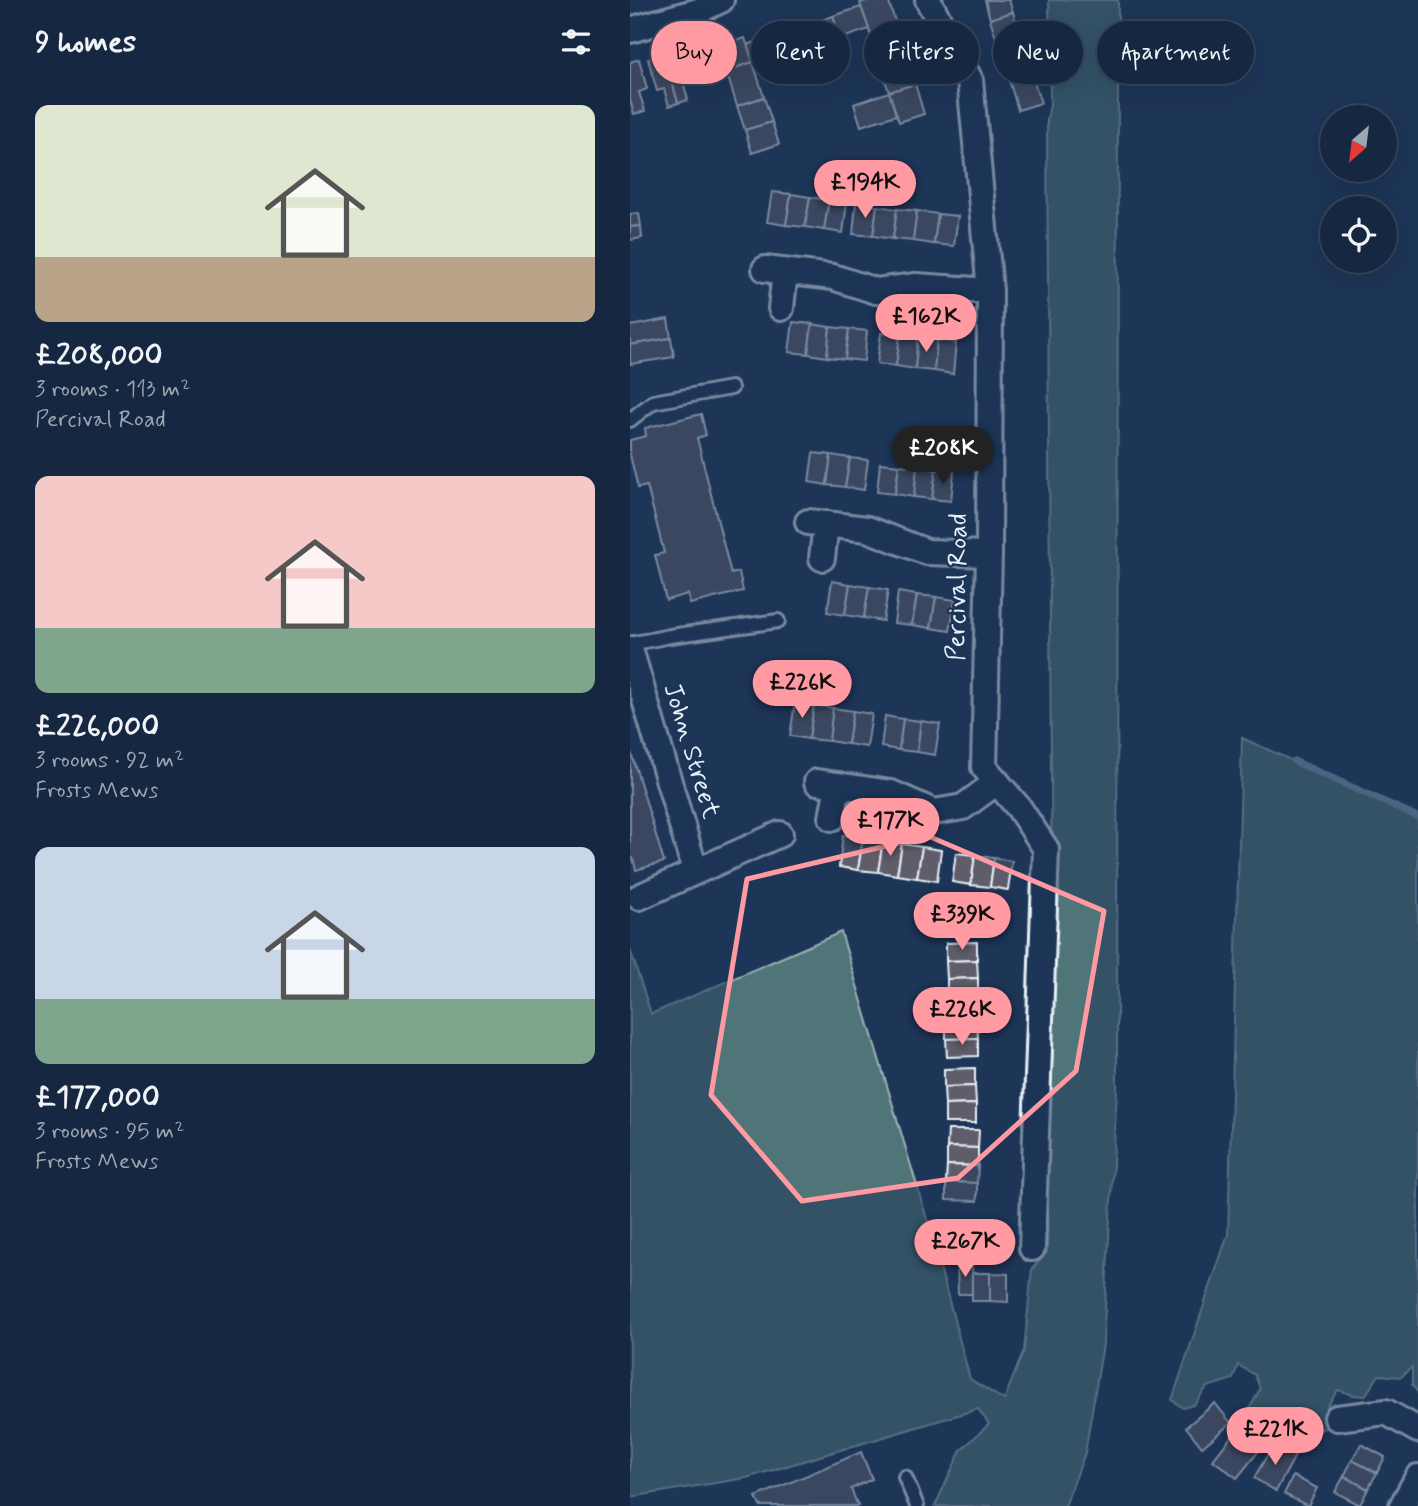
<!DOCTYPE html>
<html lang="en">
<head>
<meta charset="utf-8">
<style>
  body { margin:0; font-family:Mynerve,sans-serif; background:#23344c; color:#f1f3f6; height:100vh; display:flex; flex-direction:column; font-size:26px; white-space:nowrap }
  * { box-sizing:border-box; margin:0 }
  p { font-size:23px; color:#9ea6b1 }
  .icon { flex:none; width:38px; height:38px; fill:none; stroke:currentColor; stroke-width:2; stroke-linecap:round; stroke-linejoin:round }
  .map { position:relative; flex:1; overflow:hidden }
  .details { display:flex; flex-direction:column; background:#162841; width:630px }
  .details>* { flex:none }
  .banner { position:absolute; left:21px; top:21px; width:662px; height:63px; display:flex; gap:14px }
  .needle { width:46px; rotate:208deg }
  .controls { position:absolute; left:690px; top:105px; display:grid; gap:14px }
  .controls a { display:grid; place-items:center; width:77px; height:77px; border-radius:50%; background:#162841; box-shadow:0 7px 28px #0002,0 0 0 2px #35445a; font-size:35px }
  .price { position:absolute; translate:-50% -60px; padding:0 16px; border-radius:24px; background:#ff9aa2; color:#111; font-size:23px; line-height:46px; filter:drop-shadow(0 2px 4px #0008) }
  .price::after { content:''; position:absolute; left:50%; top:42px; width:21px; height:16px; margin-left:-10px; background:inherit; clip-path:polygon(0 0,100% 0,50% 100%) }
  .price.selected { background:#222; color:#fff }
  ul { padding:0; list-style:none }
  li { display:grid; align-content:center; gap:14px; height:371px; padding:0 35px }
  li span { display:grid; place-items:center; height:217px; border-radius:14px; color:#555 }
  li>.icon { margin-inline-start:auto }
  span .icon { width:126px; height:126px; fill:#fffc; stroke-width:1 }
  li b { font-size:30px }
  h2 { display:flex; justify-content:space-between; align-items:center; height:84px; padding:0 35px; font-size:30px }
  .chip { padding:0 24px; border-radius:32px; background:#162841; box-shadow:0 7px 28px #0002,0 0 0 2px #35445a; font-size:24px; line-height:63px }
  .chip.selected { background:#ff9aa2; color:#111 }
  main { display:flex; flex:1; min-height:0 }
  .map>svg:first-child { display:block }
</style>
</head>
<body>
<main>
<section class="details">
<h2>9 homes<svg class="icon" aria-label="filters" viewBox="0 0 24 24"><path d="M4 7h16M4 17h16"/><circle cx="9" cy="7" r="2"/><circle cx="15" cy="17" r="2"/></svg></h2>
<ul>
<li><span style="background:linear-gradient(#dfe7d0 70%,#b9a48a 0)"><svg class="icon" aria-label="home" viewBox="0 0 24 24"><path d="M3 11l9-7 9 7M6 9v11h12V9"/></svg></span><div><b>£208,000</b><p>3 rooms · 113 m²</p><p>Percival Road</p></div></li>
<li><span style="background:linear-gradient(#f6c9c9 70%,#7fa58c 0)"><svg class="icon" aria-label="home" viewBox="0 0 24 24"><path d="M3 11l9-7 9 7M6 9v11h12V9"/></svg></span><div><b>£226,000</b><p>3 rooms · 92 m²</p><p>Frosts Mews</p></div></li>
<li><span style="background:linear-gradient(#c9d6e8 70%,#7fa58c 0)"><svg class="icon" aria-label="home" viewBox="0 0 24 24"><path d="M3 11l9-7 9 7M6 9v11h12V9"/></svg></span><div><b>£177,000</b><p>3 rooms · 95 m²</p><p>Frosts Mews</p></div></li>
</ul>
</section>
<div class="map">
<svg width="788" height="1506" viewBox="0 0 788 1506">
  <rect width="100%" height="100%" fill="#1d3557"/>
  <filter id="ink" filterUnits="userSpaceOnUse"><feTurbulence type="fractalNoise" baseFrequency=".0143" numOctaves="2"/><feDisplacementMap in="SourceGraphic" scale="14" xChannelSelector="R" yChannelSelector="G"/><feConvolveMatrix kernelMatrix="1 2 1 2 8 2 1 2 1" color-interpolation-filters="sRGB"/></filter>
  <g filter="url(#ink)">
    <g fill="#507578" stroke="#9cb3b8" stroke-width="2">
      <polygon points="419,0 488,0 487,1091 473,1344 455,1453 435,1506 305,1506 331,1450 359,1424 348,1409 116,1478 0,1497 0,949 21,1014 211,932 299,1226 340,1379 374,1400 394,1350 402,1269 417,1252 422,941 417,119 420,105"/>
      <path d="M612,738l176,79v576l-6,-8v-18l-11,10 -22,-2 -14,21 -12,-1 -15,-5 -10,15 -3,23c-31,12 -58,20 -79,-13l14,-26 -5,-14 -17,-10 -5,14 -26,8 -13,18 -11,3 -11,-8 56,-166z"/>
    </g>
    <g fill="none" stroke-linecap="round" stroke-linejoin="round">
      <polyline stroke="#869db6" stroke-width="7" points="664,761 788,817"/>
    </g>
    <g fill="#5f5d6b" stroke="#e8f1f8" stroke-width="2">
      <polygon points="239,0 258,0 266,24 240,33 230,3"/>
      <polygon points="355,0 379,0 383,12 360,19"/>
      <polygon points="231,7 239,29 210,39 203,16"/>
      <polygon points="383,12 392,43 370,50 360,19"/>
      <polygon points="203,16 210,39 182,48 174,26"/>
      <polygon points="266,24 275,54 249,62 240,33"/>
      <polygon points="174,26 182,48 153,57 146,35"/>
      <polygon points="146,35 153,57 124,67 117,45"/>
      <polygon points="115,38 123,62 96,71 88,47"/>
      <polygon points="392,43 401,73 379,80 370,50"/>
      <polygon points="53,49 61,79 53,81 58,100 48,103 34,54"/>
      <polygon points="34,54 48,103 39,106 34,89 27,91 18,59"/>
      <polygon points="275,54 285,84 259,92 249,62"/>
      <polygon points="9,59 17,89 9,92 15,111 4,114 0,100 0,62"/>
      <polygon points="123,62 134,97 107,106 96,71"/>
      <polygon points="401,73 411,103 388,110 379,80"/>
      <polygon points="285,84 294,114 269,122 259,92"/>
      <polygon points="259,92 266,115 231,126 224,104"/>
      <polygon points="134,97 142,122 115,130 107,106"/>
      <polygon points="142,122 149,144 122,153 115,130"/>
      <polygon points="142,192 161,194 156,225 137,222"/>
      <polygon points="161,194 180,197 175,227 156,225"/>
      <polygon points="180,197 199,200 194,230 175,227"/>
      <polygon points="199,200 217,203 213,233 194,230"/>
      <polygon points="226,203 247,206 243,236 223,234"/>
      <polygon points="247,206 267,209 263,239 243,236"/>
      <polygon points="267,209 287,211 283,241 263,239"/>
      <polygon points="287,211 308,214 304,244 283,241"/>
      <polygon points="9,213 11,226 0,227 0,214"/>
      <polygon points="308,214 328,216 324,246 304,244"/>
      <polygon points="11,226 12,238 0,240 0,227"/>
      <polygon points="38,319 41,338 0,345 0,326"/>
      <polygon points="163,322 182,324 178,354 159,352"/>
      <polygon points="182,324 200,327 197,357 178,354"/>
      <polygon points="200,327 219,329 215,359 197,357"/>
      <polygon points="219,329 237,331 234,361 215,359"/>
      <polygon points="251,333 270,336 266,366 247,364"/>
      <polygon points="270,336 288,338 285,369 266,366"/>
      <polygon points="41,338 44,357 0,364 0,345"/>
      <polygon points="288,338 307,340 304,371 285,369"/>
      <polygon points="307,340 326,342 323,374 304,371"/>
      <polygon points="71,414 76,435 67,438 101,574 109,572 113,591 60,604 58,594 36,600 25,555 34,553 17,486 8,488 0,455 0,440 16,436 15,428"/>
      <polygon points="183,453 201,455 197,485 179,482"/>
      <polygon points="201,455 220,458 215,487 197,485"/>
      <polygon points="220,458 238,460 234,490 215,487"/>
      <polygon points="250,463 269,465 265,494 247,492"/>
      <polygon points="269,465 287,467 284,497 265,494"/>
      <polygon points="287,467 306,470 302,499 284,497"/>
      <polygon points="306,470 324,472 321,501 302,499"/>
      <polygon points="202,581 220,584 215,615 197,612"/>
      <polygon points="220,584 239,587 234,618 215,615"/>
      <polygon points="239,587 258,590 253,621 234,618"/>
      <polygon points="268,592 287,595 282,625 264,623"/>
      <polygon points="287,595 306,597 301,628 282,625"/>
      <polygon points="306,597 325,600 320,631 301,628"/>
      <polygon points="165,702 184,705 179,739 160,736"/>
      <polygon points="184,705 203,708 199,741 179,739"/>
      <polygon points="203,708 223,711 218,744 199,741"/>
      <polygon points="223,711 242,714 237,747 218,744"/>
      <polygon points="255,716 273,719 269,750 251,747"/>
      <polygon points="273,719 291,721 287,752 269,750"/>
      <polygon points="291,721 310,724 305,755 287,752"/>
      <polygon points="0,749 34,862 6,870 3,858 0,859"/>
      <polygon points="213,835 233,838 228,870 209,867"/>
      <polygon points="233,838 253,841 248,872 228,870"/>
      <polygon points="253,841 272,844 267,875 248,872"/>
      <polygon points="272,844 292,847 287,878 267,875"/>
      <polygon points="292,847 311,850 307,881 287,878"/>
      <polygon points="326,853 345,855 341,885 322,882"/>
      <polygon points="345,855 364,858 360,887 341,885"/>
      <polygon points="364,858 382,861 378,890 360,887"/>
      <polygon points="347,942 347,960 316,961 316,943"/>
      <polygon points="347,960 348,978 317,979 316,961"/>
      <polygon points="348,978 348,996 317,997 317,979"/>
      <polygon points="316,1002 347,1002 347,1020 316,1021"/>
      <polygon points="347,1020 348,1038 316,1039 316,1021"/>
      <polygon points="348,1038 348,1056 317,1057 316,1039"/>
      <polygon points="345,1068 345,1086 314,1087 314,1069"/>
      <polygon points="345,1086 346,1104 315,1105 314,1087"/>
      <polygon points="346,1104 346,1123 315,1123 315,1105"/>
      <polygon points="318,1130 349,1130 348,1148 317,1147"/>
      <polygon points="317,1147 348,1148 348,1166 317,1165"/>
      <polygon points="317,1165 348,1166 347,1183 316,1182"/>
      <polygon points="316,1182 347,1183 347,1201 316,1200"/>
      <polygon points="342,1263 343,1294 328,1294 327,1264"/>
      <rect x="342" y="1273" width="18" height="28"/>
      <polygon points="360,1273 378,1274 378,1302 360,1301"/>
      <polygon points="585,1403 601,1423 572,1447 556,1427"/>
      <polygon points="604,1433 628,1452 607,1478 583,1460"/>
      <polygon points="644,1444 665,1456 646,1491 624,1478"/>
      <polygon points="731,1444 755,1457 747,1473 722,1460"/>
      <polygon points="231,1452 242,1479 221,1489 228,1506 130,1506 126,1497"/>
      <polygon points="722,1460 747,1473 738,1489 714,1476"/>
      <polygon points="663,1476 687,1488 678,1506 654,1494"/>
      <polygon points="714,1476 738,1489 730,1505 705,1492"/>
    </g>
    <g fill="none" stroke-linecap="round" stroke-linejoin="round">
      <defs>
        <g id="lane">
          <polyline points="0,420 23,402 101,388"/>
          <polyline points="0,644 40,636 148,621"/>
          <polyline points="275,1477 287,1506"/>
        </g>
        <g id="street">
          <polyline points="298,0 340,80 360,291 359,554 354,767 389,808 416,849 402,1248"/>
          <polyline points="0,30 68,11 91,0"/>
          <polyline points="135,269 203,277 246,291 286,286 360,291"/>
          <polyline points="151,308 155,272"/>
          <polyline points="178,522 237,529 297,552 359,554"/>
          <polyline points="192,558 196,524"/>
          <polyline points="0,649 65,870"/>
          <polyline points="187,782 261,793 304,812 333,807 367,782"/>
          <polyline points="202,818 208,785"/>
          <polyline points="9,897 150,834"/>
          <polyline points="707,1418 756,1412 788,1430"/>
          <polyline points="772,1506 788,1477"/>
        </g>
      </defs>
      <use href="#lane" stroke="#e8f1f8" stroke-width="18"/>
      <use href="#street" stroke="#e8f1f8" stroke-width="30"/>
      <use href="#lane" stroke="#1d3557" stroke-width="12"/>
      <use href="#street" stroke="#1d3557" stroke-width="24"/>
    </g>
  </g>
  <path d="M0 0H788V1506H0ZM298,836l176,75 -28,160 -118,107 -156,23 -91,-106 36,-216z" fill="#1d3557" fill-opacity=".55" fill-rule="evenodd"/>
  <path fill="none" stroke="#ff9aa2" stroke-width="5" stroke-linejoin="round" d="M298,836l176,75 -28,160 -118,107 -156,23 -91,-106 36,-216z"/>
  <g text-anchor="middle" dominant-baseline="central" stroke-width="5" stroke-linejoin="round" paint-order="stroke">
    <g font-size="26" fill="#e8f1f8" stroke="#1d3557">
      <text transform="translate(328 587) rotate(-89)">Percival Road</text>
      <text transform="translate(61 751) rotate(73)">John Street</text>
    </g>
  </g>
</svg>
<div class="controls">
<a><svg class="needle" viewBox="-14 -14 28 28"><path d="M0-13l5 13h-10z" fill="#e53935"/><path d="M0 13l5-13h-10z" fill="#9ea6b1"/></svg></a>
<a><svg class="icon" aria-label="locate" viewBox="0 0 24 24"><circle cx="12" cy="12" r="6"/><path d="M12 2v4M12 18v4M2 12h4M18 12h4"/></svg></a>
</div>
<b class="price" style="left:235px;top:220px">£194K</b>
<b class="price" style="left:296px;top:354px">£162K</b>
<b class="price selected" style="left:313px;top:486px">£208K</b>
<b class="price" style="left:172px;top:720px">£226K</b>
<b class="price" style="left:260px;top:858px">£177K</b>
<b class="price" style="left:332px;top:952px">£339K</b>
<b class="price" style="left:332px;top:1047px">£226K</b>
<b class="price" style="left:335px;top:1279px">£267K</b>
<b class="price" style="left:645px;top:1467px">£221K</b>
<div class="banner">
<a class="chip selected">Buy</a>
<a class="chip">Rent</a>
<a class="chip">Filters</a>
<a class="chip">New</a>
<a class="chip">Apartment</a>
</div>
</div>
</main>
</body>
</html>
